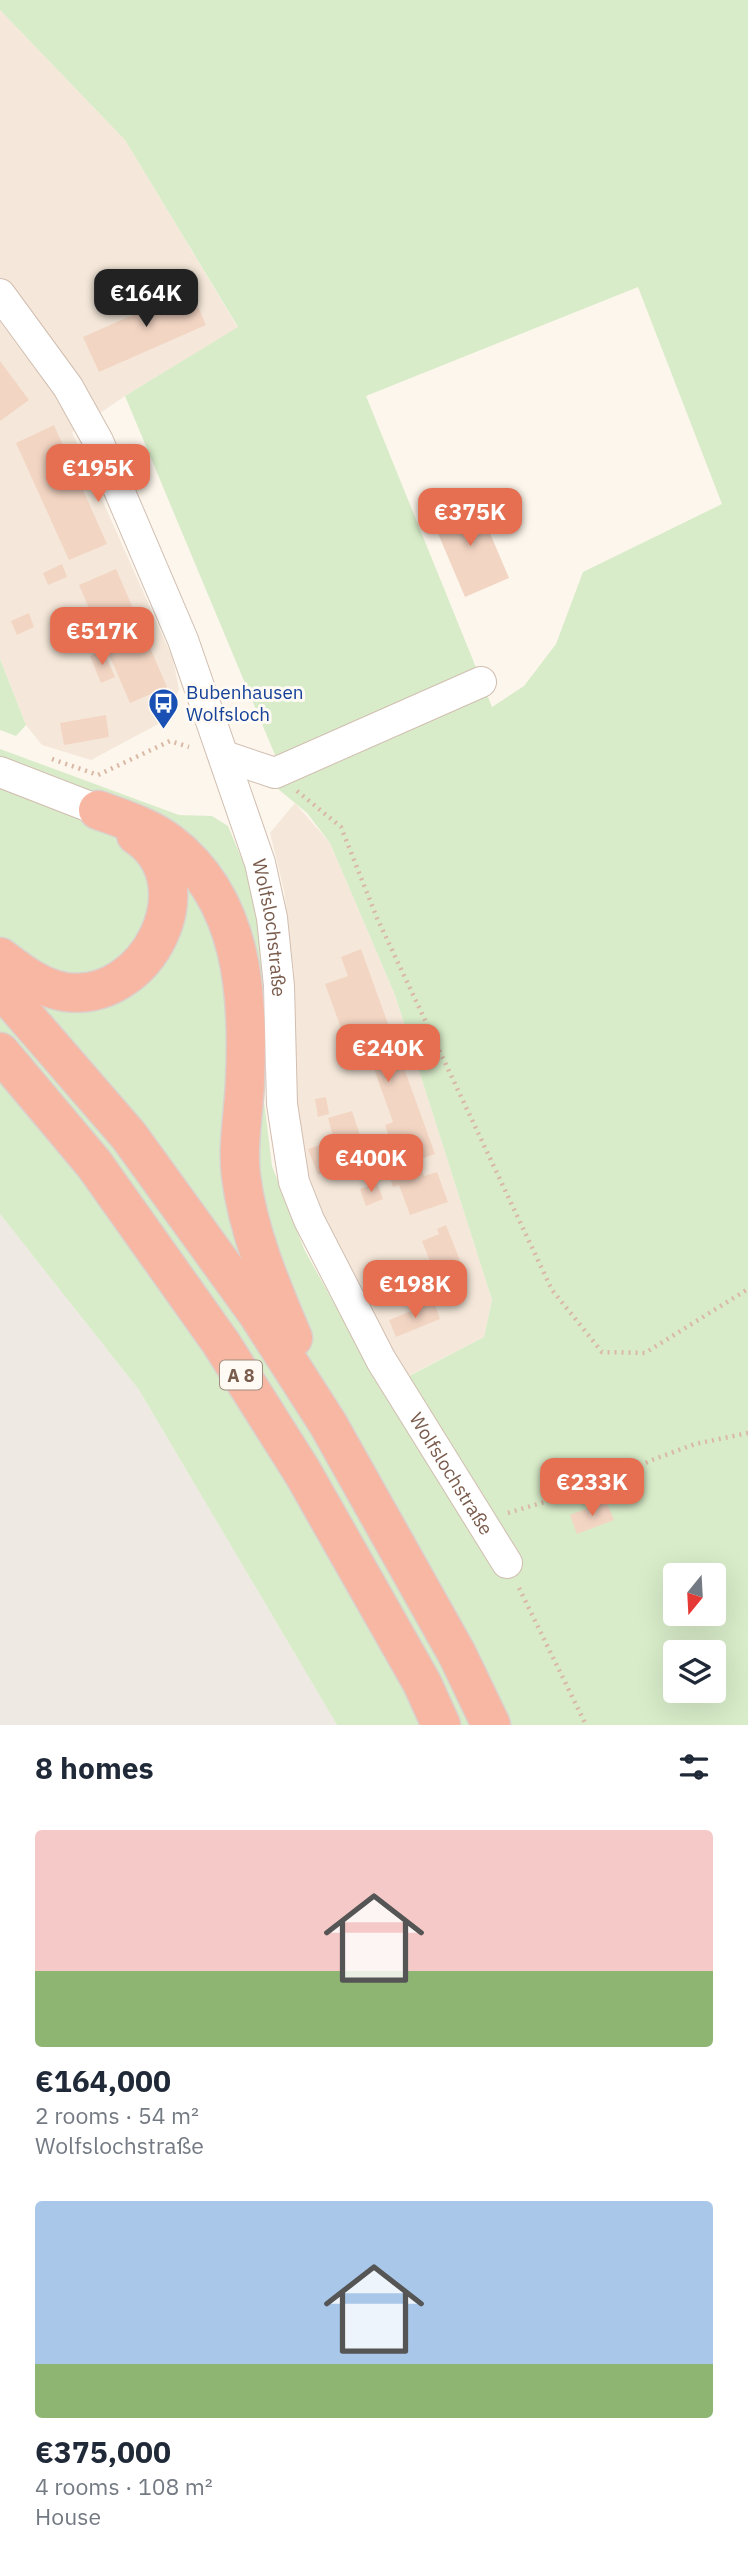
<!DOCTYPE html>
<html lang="en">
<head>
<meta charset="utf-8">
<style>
  body { margin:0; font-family:"IBM Plex Sans",sans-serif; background:#f2f2f3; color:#1f2937; height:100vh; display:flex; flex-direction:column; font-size:26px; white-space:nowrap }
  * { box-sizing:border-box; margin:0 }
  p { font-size:23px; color:#747a83 }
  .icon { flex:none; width:38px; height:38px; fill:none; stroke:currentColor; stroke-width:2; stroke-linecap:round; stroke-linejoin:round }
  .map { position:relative; height:1725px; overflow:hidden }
  .sheet { display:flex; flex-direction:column; background:#fff; flex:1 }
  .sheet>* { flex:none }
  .needle { width:46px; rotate:198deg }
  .fabs { position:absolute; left:663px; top:1563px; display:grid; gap:14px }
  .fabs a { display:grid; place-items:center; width:63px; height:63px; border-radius:7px; background:#fff; box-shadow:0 7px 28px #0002; font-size:35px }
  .price { position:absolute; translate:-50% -60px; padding:0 16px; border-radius:14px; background:#e76f51; color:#fff; font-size:23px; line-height:46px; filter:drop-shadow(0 2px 4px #0008) }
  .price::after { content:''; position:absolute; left:50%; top:42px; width:21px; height:16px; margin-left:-10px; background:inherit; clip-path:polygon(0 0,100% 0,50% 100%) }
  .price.active { background:#222; color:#fff }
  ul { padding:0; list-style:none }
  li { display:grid; align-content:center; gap:14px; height:371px; padding:0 35px }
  li span { display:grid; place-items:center; height:217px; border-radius:7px; color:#555 }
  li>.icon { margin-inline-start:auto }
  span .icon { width:126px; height:126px; fill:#fffc; stroke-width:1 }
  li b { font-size:30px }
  h2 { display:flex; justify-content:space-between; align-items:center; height:84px; padding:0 35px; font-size:30px }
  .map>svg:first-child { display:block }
</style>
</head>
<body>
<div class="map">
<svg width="748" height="1725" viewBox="0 0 748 1725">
  <rect width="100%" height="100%" fill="#fdf6ec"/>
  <g fill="#f5e8da">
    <polygon points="0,10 125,140 238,328 125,396 72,432 173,659 179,690 162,722 91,760 42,745 26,725 0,659"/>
    <polygon points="295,803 330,843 395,995 492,1300 484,1337 406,1377 332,1236 303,1169 296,1102 294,972 284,891 270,833"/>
  </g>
  <polygon fill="#efe9e4" points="0,1214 139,1390 337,1725 0,1725"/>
  <g fill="#d8ecc9" fill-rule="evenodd">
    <path d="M0,0h748v1725h-411l-198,-335 -139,-176v-465l179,66 33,1 16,10 18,43 21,97 -3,135 8,65 32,83 78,141 102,-53 8,-37 -97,-305 -65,-152 -23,-30 -41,-34 9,-24 -150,-359 113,-69 -113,-187 -125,-130zM638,287l84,217 -139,68 -27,72 -32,42 -32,21 -126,-311zM676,1575h38v39h-38zM676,1652h38v38h-38z"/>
    <polygon points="0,659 26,725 16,736 0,730"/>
  </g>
  <g fill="#f3d5c3">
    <polygon points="187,282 206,325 99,372 83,337 158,304 155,296"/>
    <polygon points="0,361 29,400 0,421"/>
    <polygon points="54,425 107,544 69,560 16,443"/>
    <polygon points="475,498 509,578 465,597 431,517"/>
    <polygon points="62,564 67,577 48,585 43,573"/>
    <polygon points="116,569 167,687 130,703 79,585"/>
    <polygon points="29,613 34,627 17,635 11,621"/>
    <polygon points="103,650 115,677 101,683 90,656"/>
    <polygon points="106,715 109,737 64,745 60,723"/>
    <polygon points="361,949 435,1154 418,1160 424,1176 437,1172 448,1202 410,1215 399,1185 393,1187 387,1169 393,1167 385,1145 391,1143 385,1125 393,1122 365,1044 371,1042 367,1031 345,1039 325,984 348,976 341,957"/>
    <polygon points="326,1097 329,1114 318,1117 315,1099"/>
    <polygon points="352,1111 367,1157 318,1175 308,1149 334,1140 328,1118"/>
    <polygon points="377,1183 383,1199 366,1206 360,1189"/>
    <polygon points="446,1225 463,1268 437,1279 422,1241 439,1234 437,1229"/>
    <polygon points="434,1302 440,1319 396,1337 389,1320"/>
    <polygon points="606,1501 614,1520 577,1534 570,1515"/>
  </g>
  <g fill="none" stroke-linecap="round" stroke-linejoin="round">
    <defs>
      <g id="minor">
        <path id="s1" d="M0,294l68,93 30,54 85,199 77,223 12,55 7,68 3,118 12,78 15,38 72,140 126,203"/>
        <polyline points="224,756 275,773 481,682"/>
        <polyline points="0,772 98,810"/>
      </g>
      <g id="highway">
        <path d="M98,810c25,9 51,17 72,33 74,57 79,154 75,238 -1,31 -8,64 -4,95 7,56 30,110 52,162"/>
        <path d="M0,957c20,15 40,31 65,35 83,12 143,-110 71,-157"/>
        <polyline points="0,987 129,1136 257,1313 328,1424 457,1654 491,1725"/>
        <polyline points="0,1052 94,1164 221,1343 303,1473 422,1683 441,1725"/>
      </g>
    </defs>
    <use href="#minor" stroke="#d1beb0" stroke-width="32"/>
    <use href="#highway" stroke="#dad1cd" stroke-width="41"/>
    <g stroke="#d9b8a5" stroke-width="4.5" stroke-dasharray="2 5" stroke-linecap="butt">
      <polyline points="52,759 98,775 170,741 189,747"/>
      <polyline points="297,791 341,827 377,918 552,1290 602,1352 645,1353 748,1289"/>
      <polyline points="508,1513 597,1486 652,1460 695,1444 748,1433"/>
      <polyline points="519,1588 586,1725"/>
    </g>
    <use href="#minor" stroke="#fff" stroke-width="30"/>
    <use href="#highway" stroke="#f7b7a3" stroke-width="38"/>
  </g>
  <defs>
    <symbol id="bus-pin" viewBox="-11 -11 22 30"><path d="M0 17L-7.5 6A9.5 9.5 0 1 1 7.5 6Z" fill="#1a4fb4" stroke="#fffaf3"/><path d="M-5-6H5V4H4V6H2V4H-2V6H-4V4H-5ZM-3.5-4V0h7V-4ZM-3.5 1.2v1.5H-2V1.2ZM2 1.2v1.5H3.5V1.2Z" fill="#fff"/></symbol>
  </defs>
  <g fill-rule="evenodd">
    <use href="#bus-pin" x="146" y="686" width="35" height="47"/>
  </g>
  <g text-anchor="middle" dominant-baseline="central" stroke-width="6" stroke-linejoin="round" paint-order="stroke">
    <rect fill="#fffaf3" stroke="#a28b7f" stroke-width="2" x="220" y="1360.5" width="42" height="29" rx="5"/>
    <g font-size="18" font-weight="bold" fill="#7a5c4d">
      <text x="241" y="1375">A 8</text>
    </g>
    <g font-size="19" fill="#164399" stroke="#fffaf3" text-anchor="start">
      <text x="186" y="692">Bubenhausen<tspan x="186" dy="22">Wolfsloch</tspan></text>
    </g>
    <g font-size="19" fill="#7a5c4d" stroke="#fffaf3">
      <text stroke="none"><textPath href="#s1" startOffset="695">Wolfslochstraße</textPath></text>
      <text stroke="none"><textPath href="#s1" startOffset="1283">Wolfslochstraße</textPath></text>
    </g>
  </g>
</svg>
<div class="fabs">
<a><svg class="needle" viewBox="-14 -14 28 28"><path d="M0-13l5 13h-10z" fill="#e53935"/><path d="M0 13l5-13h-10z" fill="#747a83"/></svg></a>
<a><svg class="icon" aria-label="layers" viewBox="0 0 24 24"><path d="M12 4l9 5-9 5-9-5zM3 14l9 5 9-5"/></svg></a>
</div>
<b class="price active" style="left:146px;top:329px">€164K</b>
<b class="price" style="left:98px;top:504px">€195K</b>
<b class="price" style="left:470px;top:548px">€375K</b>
<b class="price" style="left:102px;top:667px">€517K</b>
<b class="price" style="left:388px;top:1084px">€240K</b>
<b class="price" style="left:371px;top:1194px">€400K</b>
<b class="price" style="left:415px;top:1320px">€198K</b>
<b class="price" style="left:592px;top:1518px">€233K</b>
</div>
<section class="sheet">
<h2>8 homes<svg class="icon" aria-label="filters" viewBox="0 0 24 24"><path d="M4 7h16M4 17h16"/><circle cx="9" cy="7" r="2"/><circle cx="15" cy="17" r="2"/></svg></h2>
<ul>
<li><span style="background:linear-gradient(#f6c9c9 65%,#8fb573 0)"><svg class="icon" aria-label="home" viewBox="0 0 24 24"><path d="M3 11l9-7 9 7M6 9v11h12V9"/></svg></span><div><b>€164,000</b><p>2 rooms · 54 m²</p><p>Wolfslochstraße</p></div></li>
<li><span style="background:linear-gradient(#a9c7e8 75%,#8fb573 0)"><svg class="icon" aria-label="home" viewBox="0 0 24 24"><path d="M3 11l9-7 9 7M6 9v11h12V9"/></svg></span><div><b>€375,000</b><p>4 rooms · 108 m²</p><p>House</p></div></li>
</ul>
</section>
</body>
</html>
